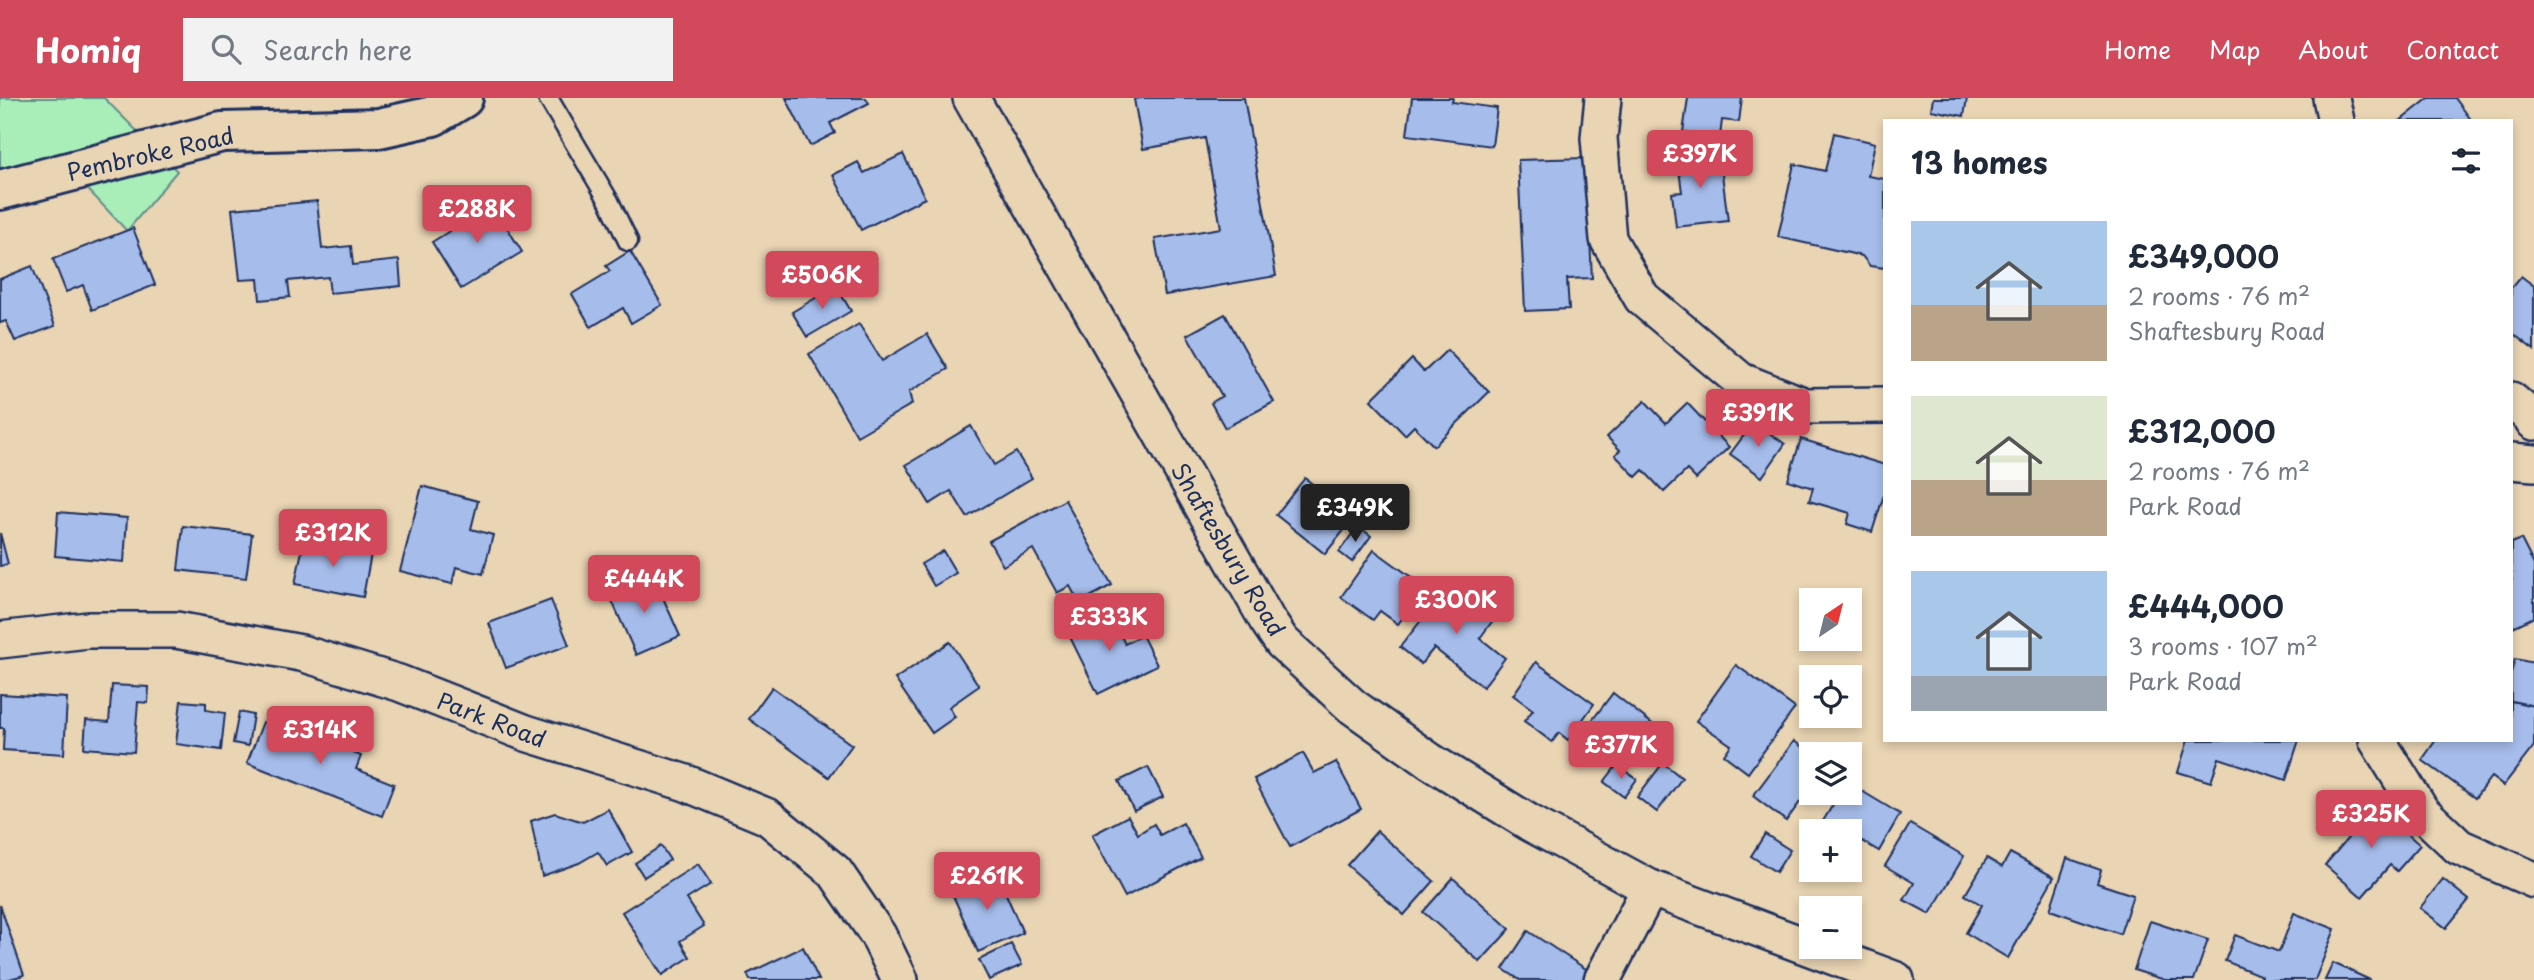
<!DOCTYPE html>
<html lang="en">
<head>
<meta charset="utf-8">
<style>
  body { margin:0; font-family:"Playpen Sans",sans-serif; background:#f2f2f3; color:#1f2937; height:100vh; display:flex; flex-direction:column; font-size:26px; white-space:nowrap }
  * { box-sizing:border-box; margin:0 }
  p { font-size:23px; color:#747a83 }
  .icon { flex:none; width:38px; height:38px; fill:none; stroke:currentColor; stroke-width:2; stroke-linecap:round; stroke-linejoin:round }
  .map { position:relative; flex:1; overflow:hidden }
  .sheet { position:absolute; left:1883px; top:21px; width:630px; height:623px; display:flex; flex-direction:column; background:#fff; border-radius:0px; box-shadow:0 4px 10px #0003 }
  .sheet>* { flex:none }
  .needle { width:46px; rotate:35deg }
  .tools { position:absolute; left:1799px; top:490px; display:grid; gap:14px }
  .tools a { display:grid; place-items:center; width:63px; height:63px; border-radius:0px; background:#fff; box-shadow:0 4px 10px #0003; font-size:35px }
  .price { position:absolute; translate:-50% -60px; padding:0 16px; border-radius:7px; background:#d1495b; color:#fff; font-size:23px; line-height:46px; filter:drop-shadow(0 2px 4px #0008) }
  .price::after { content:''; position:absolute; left:50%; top:42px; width:21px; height:16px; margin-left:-10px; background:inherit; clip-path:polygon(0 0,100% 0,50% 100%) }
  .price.selected { background:#222; color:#fff }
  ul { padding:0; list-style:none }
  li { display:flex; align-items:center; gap:21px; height:175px; padding:0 28px }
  li span { display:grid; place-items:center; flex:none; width:196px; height:140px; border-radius:0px; color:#555 }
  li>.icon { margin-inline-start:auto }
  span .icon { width:84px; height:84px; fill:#fffc; stroke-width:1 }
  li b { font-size:30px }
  h2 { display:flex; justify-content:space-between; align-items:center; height:84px; padding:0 28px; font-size:30px }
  header { display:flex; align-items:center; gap:42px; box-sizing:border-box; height:98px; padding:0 35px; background:#d1495b; color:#fff }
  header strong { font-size:33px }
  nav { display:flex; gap:38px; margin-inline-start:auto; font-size:24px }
  .search { width:490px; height:63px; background:#f2f2f3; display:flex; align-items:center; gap:18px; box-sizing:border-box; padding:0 24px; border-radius:0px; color:#747a83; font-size:26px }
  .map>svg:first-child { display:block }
</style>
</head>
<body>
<header>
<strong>Homiq</strong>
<div class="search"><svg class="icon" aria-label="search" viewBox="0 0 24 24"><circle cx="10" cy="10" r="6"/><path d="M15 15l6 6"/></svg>Search here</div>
<nav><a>Home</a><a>Map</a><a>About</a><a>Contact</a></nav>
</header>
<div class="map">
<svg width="2534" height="882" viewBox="0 0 2534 882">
  <rect width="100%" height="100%" fill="#e9d4b3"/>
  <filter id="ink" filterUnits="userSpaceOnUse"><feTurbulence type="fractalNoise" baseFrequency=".0143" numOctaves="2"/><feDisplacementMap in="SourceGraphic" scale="14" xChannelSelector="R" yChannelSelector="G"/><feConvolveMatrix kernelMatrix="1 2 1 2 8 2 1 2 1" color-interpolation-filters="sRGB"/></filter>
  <g filter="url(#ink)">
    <polygon fill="#a9edb8" stroke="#628e8b" stroke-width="2" points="0,0 104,0 177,73 127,133 82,85 0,83"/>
    <g fill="#a6bcea" stroke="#1b2f5e" stroke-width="2">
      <polygon points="786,0 866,0 869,5 830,25 835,35 810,48"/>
      <polygon points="1142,0 1244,0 1276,178 1165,197 1155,141 1221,130 1205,40 1143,51 1134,1"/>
      <polygon points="1412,0 1453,0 1452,4 1497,10 1492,48 1407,37"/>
      <polygon points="1688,0 1742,0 1739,24 1722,22 1720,39 1683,34"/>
      <polygon points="1933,0 1967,0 1964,18 1931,12"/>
      <polygon points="2429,0 2455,0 2472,23 2400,23"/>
      <polygon points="1834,35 1875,45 1868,78 1885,81 1885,170 1870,168 1862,158 1778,139 1794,66 1825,73"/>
      <polygon points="1719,52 1728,123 1676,129 1672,95 1682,94 1677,57"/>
      <polygon points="903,56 925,100 861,132 833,77 858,64 864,75"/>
      <polygon points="1586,60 1592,180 1567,181 1569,211 1525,213 1518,62"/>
      <polygon points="489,100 522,154 461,191 432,144 467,122 464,116"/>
      <polygon points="317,103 322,151 351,148 353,167 399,162 401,188 330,195 328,179 288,183 290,199 260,202 258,181 240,182 232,111"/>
      <polygon points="133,130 155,187 92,212 83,187 66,194 53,161"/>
      <polygon points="630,153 662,207 631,225 623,210 591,229 572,196 610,173 606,168"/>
      <polygon points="32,168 55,228 15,243 6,223 0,225 0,181"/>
      <polygon points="2521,178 2534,188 2534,252 2511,234 2511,190"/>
      <polygon points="836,188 851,213 807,239 792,214"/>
      <polygon points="1225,216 1274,304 1225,330 1211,305 1222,298 1187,237"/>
      <polygon points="859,226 882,263 927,236 948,271 909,294 912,306 857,338 809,256"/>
      <polygon points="1447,252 1489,294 1434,348 1414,328 1405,337 1371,302 1412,261 1424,274"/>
      <polygon points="1645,303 1666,325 1687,305 1729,349 1696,381 1687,372 1664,394 1643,372 1636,379 1615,357 1620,352 1607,339"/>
      <polygon points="1754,324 1785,346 1762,379 1730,356"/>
      <polygon points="971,328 994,367 1016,354 1032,380 967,419 951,393 930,406 906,367"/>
      <polygon points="1801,341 1885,367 1885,394 1872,434 1847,426 1850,415 1809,403 1813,390 1788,382"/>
      <polygon points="1305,380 1354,420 1325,456 1276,417"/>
      <polygon points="422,388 478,403 471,431 493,437 483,476 456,469 452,486 400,473"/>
      <polygon points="1065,402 1112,487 1079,505 1070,488 1057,495 1033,451 1003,468 989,443"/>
      <polygon points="58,414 127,420 124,464 55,458"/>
      <polygon points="183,428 252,436 246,480 178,472"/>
      <polygon points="1358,428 1371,438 1352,464 1339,454"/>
      <polygon points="0,435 8,466 0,468"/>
      <polygon points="2521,441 2534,467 2534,519 2511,530 2511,445"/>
      <polygon points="304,443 371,456 363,499 295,486"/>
      <polygon points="1374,452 1425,489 1398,526 1380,513 1373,522 1341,499"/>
      <polygon points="943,453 956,475 934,488 921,466"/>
      <polygon points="653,477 680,538 636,557 609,496"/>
      <polygon points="1450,486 1494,521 1480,540 1505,560 1483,589 1434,550 1421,566 1400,549"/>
      <polygon points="551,502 569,547 506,570 489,525"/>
      <polygon points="1108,512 1125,546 1142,537 1157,567 1098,596 1067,533"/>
      <polygon points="950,544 979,588 949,609 955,619 932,635 895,581"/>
      <polygon points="2515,561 2534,565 2534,608 2511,603 2511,575"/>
      <polygon points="1536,564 1594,606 1568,642 1559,635 1552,644 1524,623 1533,612 1513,597"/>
      <polygon points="1736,567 1795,610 1748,675 1724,657 1731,647 1696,623"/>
      <polygon points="112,587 149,589 148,605 138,604 134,654 84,650 86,622 109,624"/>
      <polygon points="772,589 852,647 829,679 749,621"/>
      <polygon points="1613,595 1660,632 1634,666 1587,629"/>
      <polygon points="0,596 67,600 64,656 3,652 4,630 0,630"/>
      <polygon points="181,603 206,605 206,612 225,615 221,652 176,646"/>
      <polygon points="2511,603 2534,608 2534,648 2503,688 2491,679 2475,700 2422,662 2436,642 2511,642"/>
      <polygon points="239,614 253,617 248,648 233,645"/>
      <polygon points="263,624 308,641 312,630 356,647 353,655 361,658 356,671 394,686 382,718 247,665"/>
      <polygon points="2188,642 2299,642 2286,682 2219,660 2211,684 2178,674"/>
      <polygon points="1794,643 1812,656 1811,695 1820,695 1814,703 1806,696 1786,723 1753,698"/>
      <polygon points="1303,655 1314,675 1336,664 1361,711 1290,749 1254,681"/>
      <polygon points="1663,665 1682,680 1657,714 1637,699"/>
      <polygon points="1617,667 1637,681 1624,699 1604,684"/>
      <polygon points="1148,669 1163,699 1134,713 1119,683"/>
      <polygon points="1850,686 1900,716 1879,753 1850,736 1850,733 1817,733 1840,695 1850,695"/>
      <polygon points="2370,703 2420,747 2397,773 2390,767 2362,799 2325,767 2354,733 2348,729"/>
      <polygon points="608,711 632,754 607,768 598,754 579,765 542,778 531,723 555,715 583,724"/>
      <polygon points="1128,718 1138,736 1154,726 1160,737 1183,725 1201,759 1125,799 1092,737"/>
      <polygon points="1910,726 1964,758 1930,816 1904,802 1914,785 1885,768"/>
      <polygon points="1377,733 1434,783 1404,817 1347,767"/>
      <polygon points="1765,736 1790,752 1776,774 1751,758"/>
      <polygon points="661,748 670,762 644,779 635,765"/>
      <polygon points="2010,755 2054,779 2008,860 1966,835 1982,807 1965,797 1987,760 2002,769"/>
      <polygon points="2067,760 2101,772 2097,785 2133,797 2120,836 2050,812"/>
      <polygon points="698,766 711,786 687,801 704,828 680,843 690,859 662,877 622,814"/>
      <polygon points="996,773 1023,835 978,854 951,793"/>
      <polygon points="1453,780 1510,831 1480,864 1423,814"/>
      <polygon points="2443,781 2469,802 2446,830 2420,810"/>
      <polygon points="0,807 24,877 6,882 0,882"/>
      <polygon points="2294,815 2335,831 2315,882 2260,882 2262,878 2225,863 2235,837 2279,854"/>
      <polygon points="2150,823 2208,842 2194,882 2165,882 2134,872"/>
      <polygon points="1528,833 1592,875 1588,882 1520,882 1503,871"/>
      <polygon points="1011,846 1022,867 989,882 979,862"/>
      <polygon points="803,849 819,882 750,882 747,876"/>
      <polygon points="2333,865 2370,882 2325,882"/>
    </g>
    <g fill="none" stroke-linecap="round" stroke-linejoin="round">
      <defs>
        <polyline id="service" points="548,0 609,103 628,143"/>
        <g id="minor">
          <polyline points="971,0 1267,522 1282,544 1352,608 1430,663 1530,725 1650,790 1896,882"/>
          <polyline points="1603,0 1599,40 1608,141 1642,200 1741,283 1805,308 1885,307"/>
          <polyline points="2331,0 2336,23"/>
          <polyline points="2511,302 2531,319 2534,324"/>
          <polyline points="2511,363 2534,365"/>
          <polyline points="0,542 88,532 176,532 301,555 399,585 526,635 686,685 768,719 835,774 878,837 900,882"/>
          <polyline points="2377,642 2421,713 2459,749 2534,782"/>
          <polyline points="1602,882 1650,790"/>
        </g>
        <polyline id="tertiary" points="0,92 222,34 379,30 433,18 463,0"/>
      </defs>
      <use href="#service" stroke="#1b2f5e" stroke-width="23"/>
      <use href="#minor" stroke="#1b2f5e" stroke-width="40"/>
      <use href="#tertiary" stroke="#1b2f5e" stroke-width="44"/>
      <use href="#service" stroke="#e9d4b3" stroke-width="18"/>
      <use href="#minor" stroke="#e9d4b3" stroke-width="35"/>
      <use href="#tertiary" stroke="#e9d4b3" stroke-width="38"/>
    </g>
  </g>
  <g text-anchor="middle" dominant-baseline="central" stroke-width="6" stroke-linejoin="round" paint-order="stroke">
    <g font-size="23" fill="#1b2f5e" stroke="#e9d4b3">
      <text transform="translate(150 55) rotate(-13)">Pembroke Road</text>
      <text transform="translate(1229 451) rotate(59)">Shaftesbury Road</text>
      <text transform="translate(492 621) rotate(21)">Park Road</text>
    </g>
  </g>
</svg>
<div class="tools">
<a><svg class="needle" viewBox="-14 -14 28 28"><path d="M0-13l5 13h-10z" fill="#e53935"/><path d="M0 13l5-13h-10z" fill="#747a83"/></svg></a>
<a><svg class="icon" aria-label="locate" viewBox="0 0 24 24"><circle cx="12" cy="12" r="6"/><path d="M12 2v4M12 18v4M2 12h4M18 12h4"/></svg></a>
<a><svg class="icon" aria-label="layers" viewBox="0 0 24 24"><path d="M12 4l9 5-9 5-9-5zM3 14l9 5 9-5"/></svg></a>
<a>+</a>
<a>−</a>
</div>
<b class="price" style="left:1700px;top:92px">£397K</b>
<b class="price" style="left:477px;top:147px">£288K</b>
<b class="price" style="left:822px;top:213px">£506K</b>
<b class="price" style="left:1758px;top:351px">£391K</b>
<b class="price selected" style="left:1355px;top:446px">£349K</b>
<b class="price" style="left:333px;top:471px">£312K</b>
<b class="price" style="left:644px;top:517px">£444K</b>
<b class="price" style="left:1456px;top:538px">£300K</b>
<b class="price" style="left:1109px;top:555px">£333K</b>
<b class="price" style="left:320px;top:668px">£314K</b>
<b class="price" style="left:1621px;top:683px">£377K</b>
<b class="price" style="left:2371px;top:752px">£325K</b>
<b class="price" style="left:987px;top:814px">£261K</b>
<section class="sheet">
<h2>13 homes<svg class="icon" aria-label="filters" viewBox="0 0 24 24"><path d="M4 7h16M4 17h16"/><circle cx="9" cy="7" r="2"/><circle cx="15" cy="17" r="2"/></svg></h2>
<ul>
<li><span style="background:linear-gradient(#a9c7e8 60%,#b9a48a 0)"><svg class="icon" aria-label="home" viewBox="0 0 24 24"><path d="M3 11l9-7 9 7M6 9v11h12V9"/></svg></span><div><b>£349,000</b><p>2 rooms · 76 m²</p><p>Shaftesbury Road</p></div></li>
<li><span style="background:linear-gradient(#dfe7d0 60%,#b9a48a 0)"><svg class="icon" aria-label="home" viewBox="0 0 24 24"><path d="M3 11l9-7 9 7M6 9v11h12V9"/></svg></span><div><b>£312,000</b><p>2 rooms · 76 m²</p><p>Park Road</p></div></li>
<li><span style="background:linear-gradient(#a9c7e8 75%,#9aa5b1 0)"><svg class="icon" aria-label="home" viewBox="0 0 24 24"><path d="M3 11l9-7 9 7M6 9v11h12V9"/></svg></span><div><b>£444,000</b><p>3 rooms · 107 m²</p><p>Park Road</p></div></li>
</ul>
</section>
</div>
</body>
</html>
